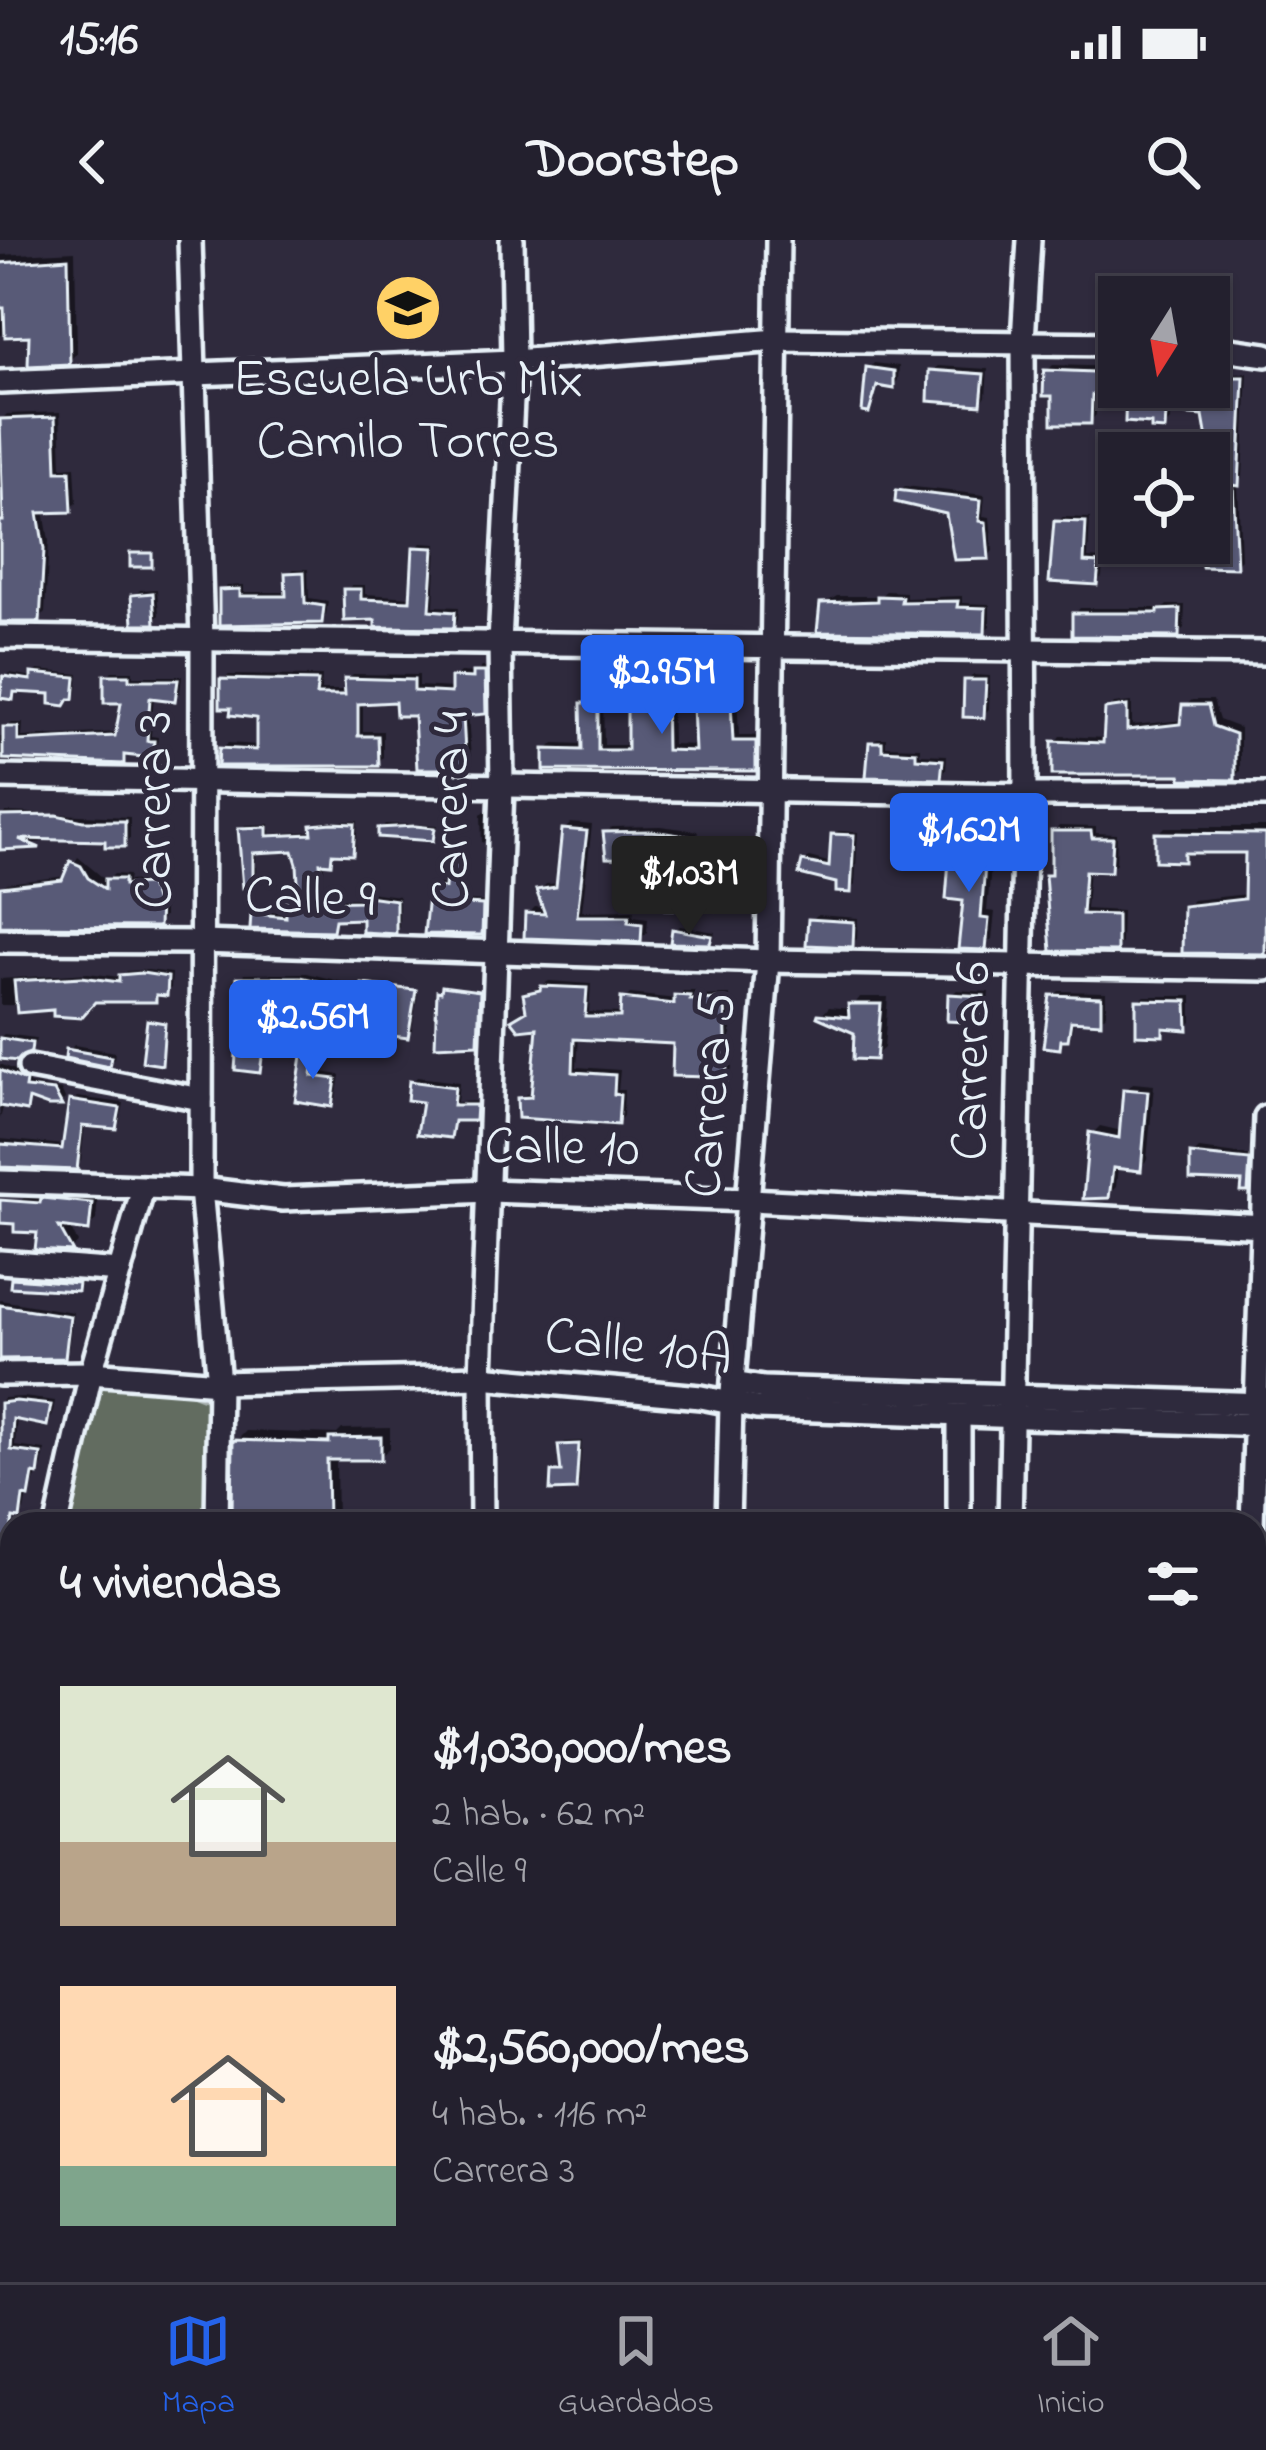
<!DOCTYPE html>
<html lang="es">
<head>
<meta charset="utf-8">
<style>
  body { margin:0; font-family:"Indie Flower",sans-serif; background:#2f2d3a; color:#f1f3f6; height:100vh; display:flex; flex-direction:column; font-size:45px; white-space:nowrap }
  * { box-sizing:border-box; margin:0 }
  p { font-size:39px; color:#a3a3aa }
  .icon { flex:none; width:66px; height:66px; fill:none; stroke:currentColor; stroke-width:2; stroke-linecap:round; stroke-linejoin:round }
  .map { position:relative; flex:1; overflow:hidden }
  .drawer { position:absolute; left:0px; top:1272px; width:1266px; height:771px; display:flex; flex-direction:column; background:#23202e; border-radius:36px 36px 0 0; box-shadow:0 3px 9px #0004,0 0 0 3px #403e4a }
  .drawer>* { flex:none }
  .needle { width:78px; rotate:191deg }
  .buttons { position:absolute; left:1098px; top:36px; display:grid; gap:24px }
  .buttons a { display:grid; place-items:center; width:132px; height:132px; border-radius:0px; background:#23202e; box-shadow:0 3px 9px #0004,0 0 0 3px #403e4a; font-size:60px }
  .price { position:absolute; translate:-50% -102px; padding:0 27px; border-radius:12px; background:#2563eb; color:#fff; font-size:39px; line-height:78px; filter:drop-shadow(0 3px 6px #0008) }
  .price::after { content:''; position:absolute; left:50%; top:72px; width:36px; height:27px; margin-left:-18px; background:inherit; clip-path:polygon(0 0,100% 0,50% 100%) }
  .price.on { background:#222; color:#fff }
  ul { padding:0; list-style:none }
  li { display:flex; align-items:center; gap:36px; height:300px; padding:0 60px }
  li span { display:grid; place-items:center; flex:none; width:336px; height:240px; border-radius:0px; color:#555 }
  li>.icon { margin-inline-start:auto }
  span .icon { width:144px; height:144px; fill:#fffc; stroke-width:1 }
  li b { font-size:51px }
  h2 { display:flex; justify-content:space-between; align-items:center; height:144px; padding:0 60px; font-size:51px }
  .status { display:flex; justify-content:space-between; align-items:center; height:84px; padding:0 60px; background:#23202e; direction:ltr }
  .status svg { height:33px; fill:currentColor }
  header { display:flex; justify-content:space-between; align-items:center; height:156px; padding:0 60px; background:#23202e; font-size:54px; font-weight:700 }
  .tab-bar { display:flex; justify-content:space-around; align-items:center; height:168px; border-top:3px solid #403e4a; background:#23202e; font-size:33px; color:#a3a3aa }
  .tab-bar a { display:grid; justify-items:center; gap:6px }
  .tab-bar .on { color:#2563eb }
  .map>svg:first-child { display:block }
</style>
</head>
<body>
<div class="status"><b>15:16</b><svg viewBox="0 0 49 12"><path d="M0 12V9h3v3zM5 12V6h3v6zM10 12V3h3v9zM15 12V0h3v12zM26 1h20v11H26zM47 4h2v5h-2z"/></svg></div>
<header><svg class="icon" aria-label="back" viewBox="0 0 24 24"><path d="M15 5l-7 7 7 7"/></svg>Doorstep<svg class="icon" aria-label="search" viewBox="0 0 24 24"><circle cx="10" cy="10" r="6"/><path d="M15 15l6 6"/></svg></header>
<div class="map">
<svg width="1266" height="2042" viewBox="0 0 1266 2042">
  <rect width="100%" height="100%" fill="#2f2a3d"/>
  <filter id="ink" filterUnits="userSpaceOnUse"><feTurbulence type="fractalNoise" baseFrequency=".00833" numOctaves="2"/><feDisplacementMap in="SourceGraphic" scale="24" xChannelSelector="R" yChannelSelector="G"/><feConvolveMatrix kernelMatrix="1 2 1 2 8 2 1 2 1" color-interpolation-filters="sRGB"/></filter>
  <g filter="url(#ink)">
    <polygon fill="#626c61" stroke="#a5aeac" stroke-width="3" points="95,1137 178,1149 212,1162 214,1284 63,1284"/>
    <g fill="#0007">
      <polygon points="75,11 77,113 69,121 32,93 0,95 0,15"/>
      <polygon points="874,123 899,126 898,140 893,146 880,143 868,170 869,129"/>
      <polygon points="1053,125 1119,127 1119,147 1209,147 1209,136 1248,133 1243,237 1238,243 1241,319 1235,325 1205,324 1209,260 1220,259 1205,174 1170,171 1170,181 1164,187 1129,152 1096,152 1096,175 1090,181 1055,153 1047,131"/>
      <polygon points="938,126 988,129 986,157 980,162 932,131"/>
      <polygon points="60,172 62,227 75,226 77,263 70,269 44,270 49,301 45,373 39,379 0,379 0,288 6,278 1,180 7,174"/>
      <polygon points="905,246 985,255 983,276 990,277 993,311 988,316 949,272 899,252"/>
      <polygon points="1063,277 1090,278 1088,318 1103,319 1102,337 1096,342 1057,282"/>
      <polygon points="421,303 437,304 434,366 459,367 458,379 453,385 378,377 346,350 352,345 365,345 365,354 413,357 416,309"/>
      <polygon points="294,329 308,329 309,358 328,361 326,375 321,380 222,351 227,346 244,345 244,352 289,352 288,334"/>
      <polygon points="157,349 159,375 153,381 134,356 140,350"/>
      <polygon points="886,351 906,352 906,358 962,356 962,363 990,364 990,386 984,391 823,364 837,356 880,356"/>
      <polygon points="1167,365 1185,365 1184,388 1178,394 1075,374 1080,368 1164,368"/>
      <polygon points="482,427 490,427 491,465 485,471 468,473 471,520 465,526 398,459 363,461 363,491 383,491 383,517 378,523 222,509 228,503 259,505 259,476 223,440 229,435 322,436 321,450 347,450 347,440 353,434 419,435 419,446 454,448 454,438 460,432 476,433"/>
      <polygon points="38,430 79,434 77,452 73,456 17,449 12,457 6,437 10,433 34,437"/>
      <polygon points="112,431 133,431 133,436 182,436 180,452 174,458 154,455 151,496 158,497 157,509 152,514 129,513 123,521 0,517 0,497 6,497 6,488 12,483 23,483 22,497 119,492 124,460 107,436"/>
      <polygon points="973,435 990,436 989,469 983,475 967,441"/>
      <polygon points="736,436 739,495 762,496 762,521 754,528 547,510 554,503 585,504 584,465 591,457 603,457 604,505 630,505 630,449 637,442 671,442 672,504 697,505 695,444 703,437"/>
      <polygon points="1192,460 1213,460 1219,480 1240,488 1240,531 1234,537 1184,532 1055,503 1061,496 1107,498 1108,471 1114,464 1132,462 1132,485 1184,480 1185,466"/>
      <polygon points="877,498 886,498 886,506 920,507 920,514 947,515 946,530 940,536 869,534 872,503"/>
      <polygon points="487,569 490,569 489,597 482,603 481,575"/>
      <polygon points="6,572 130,577 130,598 124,604 108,599 30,597 42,602 1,607 0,577"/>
      <polygon points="358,581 356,608 352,612 335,611 330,621 323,620 324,631 315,635 314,645 325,647 326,659 364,658 368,652 399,656 399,686 395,691 365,676 337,677 332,688 254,675 258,670 289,673 289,662 302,658 295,608 256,610 256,641 252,645 241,590 245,585 270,584 270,594 315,591 319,582"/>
      <polygon points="571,583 592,585 582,671 634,670 633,676 648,678 647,692 640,699 528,674 535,667 546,668 540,651 546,644 560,643 564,590"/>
      <polygon points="385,584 438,585 432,598 381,589"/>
      <polygon points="660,586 698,591 693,625 706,626 704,647 734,648 734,661 727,668 668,666 671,624 606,593 612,587"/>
      <polygon points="1059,586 1096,587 1096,593 1117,594 1116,623 1110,629 1089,628 1086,669 1122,671 1121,703 1116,709 1054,708 1049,636 1054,631 1054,592"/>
      <polygon points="1165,587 1266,587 1264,711 1186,667 1193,660 1247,654 1248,610 1192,610 1183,619 1158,594"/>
      <polygon points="838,591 858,592 855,645 850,650 805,622 809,617 832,623 833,596"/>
      <polygon points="961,601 993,604 987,671 995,672 992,699 984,706 953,609"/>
      <polygon points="78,617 107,641 114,634 129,635 128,641 155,639 160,656 164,656 164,677 158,683 0,685 0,650 7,643 67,636"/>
      <polygon points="454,620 466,622 464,648 470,661 486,662 485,687 481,692 431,648 436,644 448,645 450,625"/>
      <polygon points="817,675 858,678 857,699 851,704 811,681"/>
      <polygon points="680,686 715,692 714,696 709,701 675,691"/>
      <polygon points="148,730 172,733 171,748 154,759 95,759 57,766 0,765 0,739 88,733 120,737 127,731"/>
      <polygon points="307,733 363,747 418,753 412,790 407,795 397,789 364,786 358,801 319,797 316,831 340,835 336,859 331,864 299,858 307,804 316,799 321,770 272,756 240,739 244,734"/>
      <polygon points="549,741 591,744 589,772 623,773 624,760 630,754 677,759 683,751 695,751 694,756 730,755 732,829 722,842 676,801 579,796 577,827 620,830 618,850 624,850 623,876 617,882 520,859 526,854 535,853 540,785 529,770 526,755"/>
      <polygon points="444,749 482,754 481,796 477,801 440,753"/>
      <polygon points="957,750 989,752 987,774 982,780 951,755"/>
      <polygon points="1059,751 1106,752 1106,774 1100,780 1074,778 1072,791 1059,806 1053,757"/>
      <polygon points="1145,756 1192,756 1192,782 1186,787 1169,786 1162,793 1139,761"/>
      <polygon points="860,757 888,757 884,808 875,816 857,791 821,776 829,767 851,769"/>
      <polygon points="4,794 36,798 35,803 29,810 0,816 0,797"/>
      <polygon points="244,798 267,799 259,830 240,802"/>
      <polygon points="74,805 115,812 114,818 108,823 69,811"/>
      <polygon points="0,824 30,836 29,844 61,850 65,859 61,863 49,863 32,857 26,868 4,864 0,879"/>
      <polygon points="417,837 459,842 457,862 480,861 479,873 474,878 457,878 450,895 412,843"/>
      <polygon points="1133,843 1154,845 1147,920 1140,927 1118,926 1116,947 1108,955 1092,894 1100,886 1122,891 1126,851"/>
      <polygon points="77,857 124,863 120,881 115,886 85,883 81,921 75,927 0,926 0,899 65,905 72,862"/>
      <polygon points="1199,909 1254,916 1253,944 1247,949 1245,939 1193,915"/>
      <polygon points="51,952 98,956 96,980 88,987 69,985 78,1003 71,1009 40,991 18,963 26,956 47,957"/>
      <polygon points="19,1034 82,1038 82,1043 76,1048 14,1039"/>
      <polygon points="0,1060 73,1072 68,1110 63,1115 0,1115"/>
      <polygon points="23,1157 55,1161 52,1177 46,1182 17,1177 15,1206 45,1210 42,1226 27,1255 24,1270 12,1284 3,1346 12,1347 12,1369 0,1368 0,1162 4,1158"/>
      <polygon points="390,1188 390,1208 380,1217 336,1217 337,1284 237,1284 236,1201 246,1191 337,1194 342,1189"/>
      <polygon points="582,1201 579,1243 575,1247 554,1233 564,1229 561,1206 565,1202"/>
      <polygon points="835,1278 897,1284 829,1284"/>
      <polygon points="0,1407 12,1409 11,1434 3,1439 0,1452"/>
    </g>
    <g fill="#585a77" stroke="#e8f1f8" stroke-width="3">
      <polygon points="68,18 70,124 28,126 29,96 5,97 4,68 0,68 0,23"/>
      <polygon points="866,127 894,131 894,149 877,146 869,173 862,172"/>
      <polygon points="929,130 984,134 981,165 928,161"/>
      <polygon points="1044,130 1119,133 1119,155 1092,155 1091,184 1052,184 1052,156 1043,156"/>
      <polygon points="1209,137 1244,137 1239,246 1233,245 1237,328 1202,327 1202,305 1209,305 1209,263 1218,264 1203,176 1166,173 1165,190 1151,189 1151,184 1125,182 1126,147 1209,147"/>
      <polygon points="55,177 57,231 70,231 72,272 38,273 44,309 40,382 0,382 0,281 3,281 0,179"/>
      <polygon points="896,250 981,260 979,281 986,282 989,319 954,320 946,274 895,262"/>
      <polygon points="1054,281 1086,282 1084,322 1099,323 1097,345 1049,342"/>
      <polygon points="413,307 434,308 430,370 455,372 454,388 375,387 375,380 344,381 343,349 361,349 361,359 410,361"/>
      <rect x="130" y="313" width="22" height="14"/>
      <polygon points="304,332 305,363 324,366 322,383 219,385 219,350 240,349 240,356 286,356 285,333"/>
      <polygon points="153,353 155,384 133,384 131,355"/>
      <polygon points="877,356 902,357 901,362 958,361 957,367 986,368 985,394 817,392 820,363 877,361"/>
      <polygon points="1180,369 1179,397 1072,396 1072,373 1158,373 1158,370"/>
      <polygon points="473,432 485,432 486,474 463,476 466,529 417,529 414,476 396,476 395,462 358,464 358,496 378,496 379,526 218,526 219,508 256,510 256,478 230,475 231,468 220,468 220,439 318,441 316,455 345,455 344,438 414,440 414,451 451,453 451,437 473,438"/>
      <polygon points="31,433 76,437 74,459 69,459 65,466 50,464 50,454 14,452 13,460 0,458 3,436 31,440"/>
      <polygon points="104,435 129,435 129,440 178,440 175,461 150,458 147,501 154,501 153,518 124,515 124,524 3,519 3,487 18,487 18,501 115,496 121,463 104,463"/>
      <polygon points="964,440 986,440 984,478 963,477"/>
      <polygon points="730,442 733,501 756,501 756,531 544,530 544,509 582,510 581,463 598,463 598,510 627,510 627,448 665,448 666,510 695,511 692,443"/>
      <polygon points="1182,465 1208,465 1213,486 1235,494 1235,540 1181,539 1181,535 1052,535 1052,501 1103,503 1105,469 1127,466 1127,490 1180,484"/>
      <polygon points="869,502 882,502 882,510 916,512 916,518 943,520 941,539 866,537"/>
      <polygon points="57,575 83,581 125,581 125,607 105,607 105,601 19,599 40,608 0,610 0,576"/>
      <polygon points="332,583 355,584 353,615 332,614 331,624 320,623 321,638 312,639 311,649 322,650 323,662 361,661 361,655 396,660 396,694 362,692 362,679 335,680 333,691 250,689 251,673 286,677 286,660 299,661 297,624 293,611 253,613 253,648 243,648 238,588 267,587 267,596 312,594 311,585"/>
      <polygon points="415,586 435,588 433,601 378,597 378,588"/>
      <polygon points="562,589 587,591 577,676 629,676 628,682 642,684 641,702 524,698 525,673 545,674 536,650 556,647"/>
      <polygon points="652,591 694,597 689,631 701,632 699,652 729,653 728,671 665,669 667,627 648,624 648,619 606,618 603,592"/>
      <polygon points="1051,591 1091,591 1092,598 1113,598 1111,632 1085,631 1082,674 1117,675 1117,712 1051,711 1045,635 1051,635"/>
      <polygon points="1155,593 1266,594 1265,714 1182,713 1183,666 1244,659 1245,613 1184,613 1184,622 1155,621"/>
      <polygon points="831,594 854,595 851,653 836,652 836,643 799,634 802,621 829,627"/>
      <polygon points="950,607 986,611 981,678 989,679 986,710 958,709 963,661 946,659"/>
      <polygon points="70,621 81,626 88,638 105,649 105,639 124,639 124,645 150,644 155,660 160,660 159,687 0,686 0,647 62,640"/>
      <polygon points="447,623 464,625 461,653 466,664 483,665 482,695 424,694 429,647 445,648"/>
      <polygon points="808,679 854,682 853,707 806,705"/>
      <polygon points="672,689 712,696 710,704 670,703"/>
      <polygon points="142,733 168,737 167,756 156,755 156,762 95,762 81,778 53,776 53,770 17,773 14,741 82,737 119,742 119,735"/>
      <polygon points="237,737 301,737 361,751 362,744 416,750 408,798 393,796 394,792 361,789 359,805 313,799 318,773 269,774 269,759 236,758"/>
      <polygon points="442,746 480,751 478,804 435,806 437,751 441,752"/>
      <polygon points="541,746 587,748 585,777 620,777 621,758 674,764 674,755 690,756 690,760 725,759 727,840 722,846 709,837 672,836 673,804 574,799 573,832 615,835 614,854 620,855 618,885 518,878 517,858 531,857 537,788 519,790 511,780 526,771 523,754 540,750"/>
      <polygon points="948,754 984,756 983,783 947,781"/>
      <polygon points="1050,755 1101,757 1101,783 1071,781 1068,800 1061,800 1060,809 1043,807"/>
      <polygon points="1136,760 1187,761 1188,790 1163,788 1163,796 1136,795"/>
      <polygon points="848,764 881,764 876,820 853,819 854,793 817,777 818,774 849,777"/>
      <polygon points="147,780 165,783 162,825 142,822"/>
      <polygon points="0,798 32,803 31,812 17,821 0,819"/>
      <polygon points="237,801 264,802 260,833 235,830"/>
      <polygon points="304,803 315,804 312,836 336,839 332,867 295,861"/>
      <polygon points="66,809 111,817 109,827 65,818"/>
      <polygon points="0,830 26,841 25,848 54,851 62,866 48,866 29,859 27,871 0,866"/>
      <polygon points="409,841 455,847 453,865 476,865 475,881 454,881 451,898 417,894 422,862 407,860"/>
      <polygon points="1123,849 1148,851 1141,931 1113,928 1109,958 1083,959 1089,892 1119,898"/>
      <polygon points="69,860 120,868 116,889 82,886 77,930 0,927 0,904 62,909"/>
      <polygon points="1190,914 1250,920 1248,952 1241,952 1242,942 1190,940"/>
      <polygon points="41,958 92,963 89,991 59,987 73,1012 35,1010 37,993 14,992 14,984 0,983 0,960 40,963"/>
      <polygon points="11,1038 78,1043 77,1051 10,1047"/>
      <polygon points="0,1065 70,1076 65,1118 0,1119"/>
      <polygon points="16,1161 51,1165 47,1186 13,1179 11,1210 41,1214 38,1235 33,1234 29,1257 23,1256 20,1279 13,1278 8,1311 0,1310 0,1163"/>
      <polygon points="381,1197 381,1220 327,1220 328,1284 244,1284 244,1275 232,1275 233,1200 329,1203 329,1198"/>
      <polygon points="579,1204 576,1250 550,1251 551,1232 561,1232 558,1205"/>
    </g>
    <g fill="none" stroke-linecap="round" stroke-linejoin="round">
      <defs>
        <g id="minor">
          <polyline points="190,0 202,400 201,949 219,1143 217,1284"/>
          <polyline points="1209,107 1266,115"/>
          <polyline points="0,142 514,121 778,100 1119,104"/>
          <polyline points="0,397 1266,413"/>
          <polyline points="0,537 1025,555 1266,555"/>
          <polyline points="0,701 201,702 768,721 1266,729"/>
          <polyline points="30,827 201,859"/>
          <polyline points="0,942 201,949 283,959 490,951 750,960 1266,986"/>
          <polyline points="0,1022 120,1031"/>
          <polyline points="0,1134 91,1133 219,1143 481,1137 701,1157 757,1168 1266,1185"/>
          <polyline points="733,1143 763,1148 1266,1164"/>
          <polyline points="959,1267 959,1175"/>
          <polyline points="57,1284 91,1133 143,948"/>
          <polyline points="482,1284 481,1137 502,547 500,403 514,121 512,0"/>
          <polyline points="728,1284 731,1165 768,721 778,0"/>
          <polyline points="1010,1284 1025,555 1023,101 1029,0"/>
          <polyline points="1252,1284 1266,877"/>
          <polyline points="1254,1371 1266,1372"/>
          <polyline points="0,1384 12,1385"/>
          <polyline points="0,1542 12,1546"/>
          <polyline points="1254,1562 1266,1562"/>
          <polyline points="0,1664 12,1661"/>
          <polyline points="0,1692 12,1689"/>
          <polyline points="1254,1767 1266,1767"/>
          <polyline points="0,1775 12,1776"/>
          <polyline points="0,1938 12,1939"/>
          <polyline points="1254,1964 1266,1964"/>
          <polyline points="498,2031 498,2042"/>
          <polyline points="627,2031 628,2042"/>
          <polyline points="722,2031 722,2042"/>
          <polyline points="1252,2031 1252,2042"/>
          <polyline points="0,2039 31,2042"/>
          <polyline points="203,2042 204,2031"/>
          <polyline points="998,2042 999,2031"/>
          <polyline points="1127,2042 1127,2031"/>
        </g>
      </defs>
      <use href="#minor" stroke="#e8f1f8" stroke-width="30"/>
      <use href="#minor" stroke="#2f2a3d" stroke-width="21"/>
    </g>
  </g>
  <defs>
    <symbol id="school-disc" viewBox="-11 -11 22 22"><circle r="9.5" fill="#ffd166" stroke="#2f2a3d"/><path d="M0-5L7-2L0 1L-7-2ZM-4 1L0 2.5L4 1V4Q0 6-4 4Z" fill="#111"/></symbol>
  </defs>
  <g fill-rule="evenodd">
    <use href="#school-disc" x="370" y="30" width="76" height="76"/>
  </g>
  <g text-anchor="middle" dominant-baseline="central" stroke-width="10" stroke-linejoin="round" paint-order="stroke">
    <g font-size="54" fill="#e8f1f8" stroke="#2f2a3d">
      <text x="408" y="142">Escuela Urb Mix<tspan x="408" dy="62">Camilo Torres</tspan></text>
    </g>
    <g font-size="54" fill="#e8f1f8" stroke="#2f2a3d">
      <text transform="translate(157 570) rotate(-90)">Carrera 3</text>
      <text transform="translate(454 570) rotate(-90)">Carrera 4</text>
      <text transform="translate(310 660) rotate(2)">Calle 9</text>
      <text transform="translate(974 821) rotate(-89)">Carrera 6</text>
      <text transform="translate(713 855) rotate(-86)">Carrera 5</text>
      <text transform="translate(562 910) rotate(1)">Calle 10</text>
      <text transform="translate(638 1109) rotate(7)">Calle 10A</text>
    </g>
  </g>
</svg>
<div class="buttons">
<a><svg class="needle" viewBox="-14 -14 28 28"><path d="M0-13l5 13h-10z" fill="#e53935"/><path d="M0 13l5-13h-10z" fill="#a3a3aa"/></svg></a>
<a><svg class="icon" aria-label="locate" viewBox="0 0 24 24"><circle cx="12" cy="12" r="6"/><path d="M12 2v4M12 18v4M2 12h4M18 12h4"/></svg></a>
</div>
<b class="price" style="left:662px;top:497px">$2.95M</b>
<b class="price" style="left:969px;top:655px">$1.62M</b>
<b class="price on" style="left:689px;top:698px">$1.03M</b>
<b class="price" style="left:313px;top:842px">$2.56M</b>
<section class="drawer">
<h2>4 viviendas<svg class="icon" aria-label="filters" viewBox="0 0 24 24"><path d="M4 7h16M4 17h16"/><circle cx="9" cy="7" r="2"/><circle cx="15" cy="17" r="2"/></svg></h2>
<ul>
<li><span style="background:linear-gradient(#dfe7d0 65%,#b9a48a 0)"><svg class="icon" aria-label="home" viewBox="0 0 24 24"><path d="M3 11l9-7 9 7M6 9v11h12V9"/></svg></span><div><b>$1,030,000/mes</b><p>2 hab. · 62 m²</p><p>Calle 9</p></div></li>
<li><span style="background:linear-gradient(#ffd9b3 75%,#7fa58c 0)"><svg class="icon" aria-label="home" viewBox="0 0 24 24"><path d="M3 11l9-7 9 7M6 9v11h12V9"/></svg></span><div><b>$2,560,000/mes</b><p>4 hab. · 116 m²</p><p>Carrera 3</p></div></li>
</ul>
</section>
</div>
<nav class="tab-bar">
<a class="on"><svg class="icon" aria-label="map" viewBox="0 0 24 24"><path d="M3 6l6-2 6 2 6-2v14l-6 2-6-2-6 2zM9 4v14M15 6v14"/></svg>Mapa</a>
<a><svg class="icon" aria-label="saved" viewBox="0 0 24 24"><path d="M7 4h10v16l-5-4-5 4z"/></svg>Guardados</a>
<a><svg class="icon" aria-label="home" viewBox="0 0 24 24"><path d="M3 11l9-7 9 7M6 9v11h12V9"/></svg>Inicio</a>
</nav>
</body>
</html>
